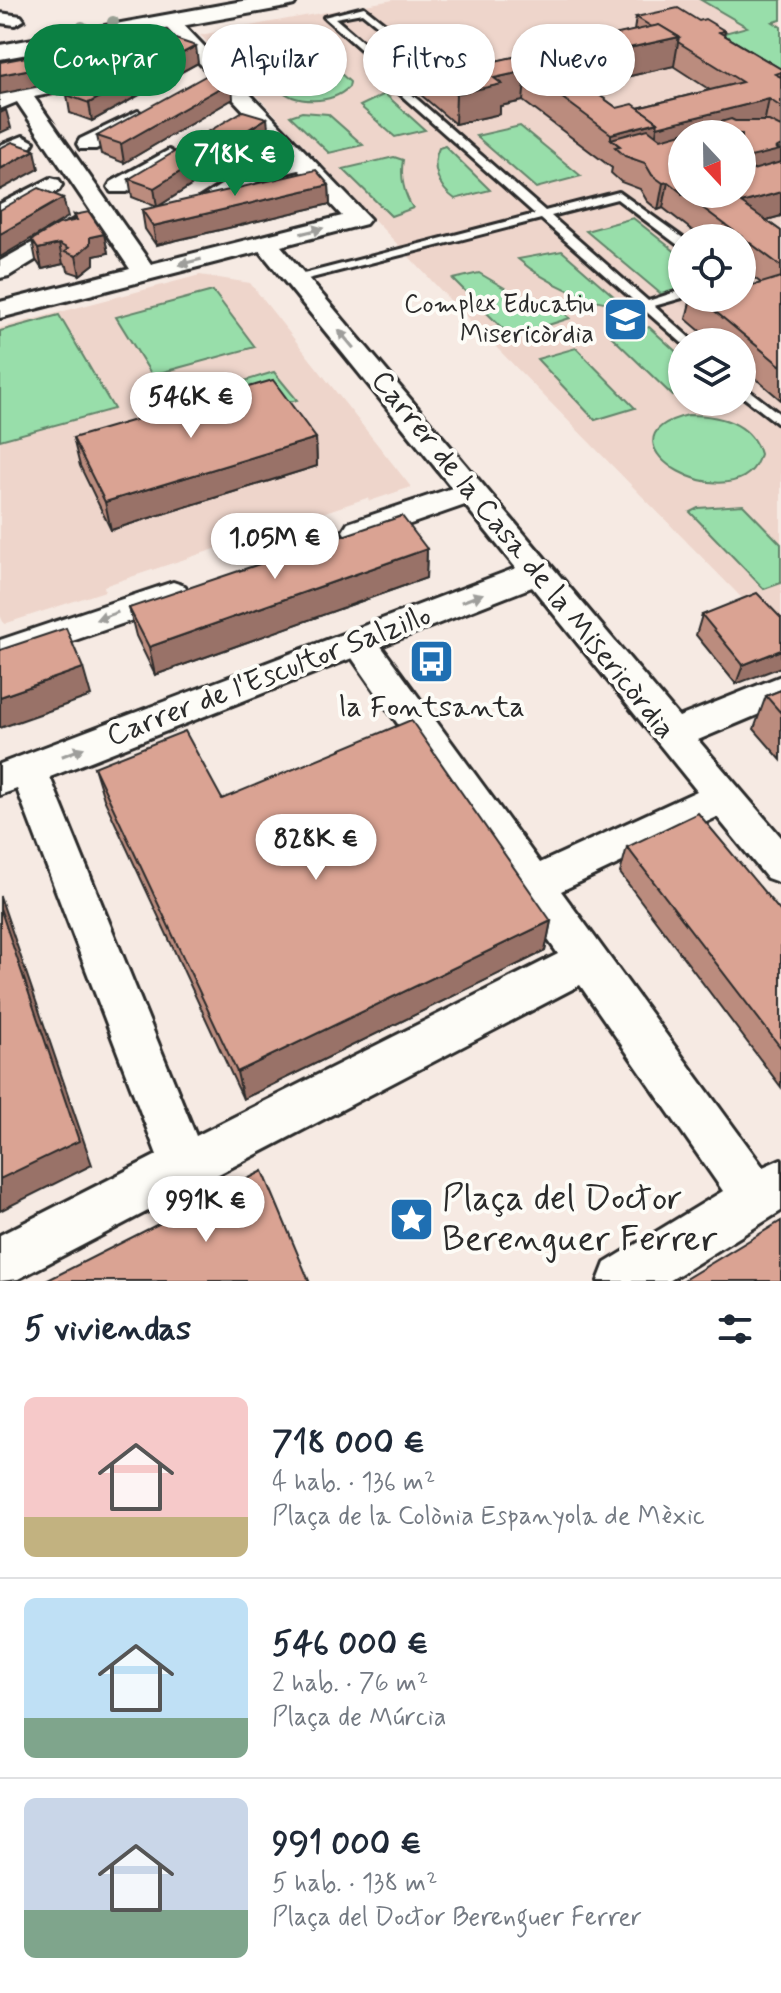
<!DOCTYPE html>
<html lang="es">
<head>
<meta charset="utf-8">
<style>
  body { margin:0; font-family:Mynerve,sans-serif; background:#f6f6f7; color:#1f2937; height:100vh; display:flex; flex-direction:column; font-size:30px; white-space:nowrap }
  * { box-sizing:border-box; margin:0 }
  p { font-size:26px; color:#747a83 }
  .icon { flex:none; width:44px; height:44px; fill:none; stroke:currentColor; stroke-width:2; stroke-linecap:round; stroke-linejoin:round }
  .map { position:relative; height:1281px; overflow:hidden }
  .panel { display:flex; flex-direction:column; background:#fff; flex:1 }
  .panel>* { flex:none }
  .top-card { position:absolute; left:24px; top:24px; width:734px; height:72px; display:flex; gap:16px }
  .needle { width:52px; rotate:158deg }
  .buttons { position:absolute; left:668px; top:120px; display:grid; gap:16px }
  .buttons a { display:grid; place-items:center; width:88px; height:88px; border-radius:50%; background:#fff; box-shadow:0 2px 6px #0004; font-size:40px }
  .price { position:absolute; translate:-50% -68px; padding:0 18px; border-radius:28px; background:#fff; color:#222; font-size:26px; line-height:52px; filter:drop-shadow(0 2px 4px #0008) }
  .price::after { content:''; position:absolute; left:50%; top:48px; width:24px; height:18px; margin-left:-12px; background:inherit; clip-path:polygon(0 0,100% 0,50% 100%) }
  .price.selected { background:#0b8043; color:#fff }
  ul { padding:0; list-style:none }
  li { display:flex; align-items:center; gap:24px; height:200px; padding:0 24px }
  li+li { border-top:2px solid #e0e1e3 }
  li span { display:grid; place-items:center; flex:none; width:224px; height:160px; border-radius:12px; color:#555 }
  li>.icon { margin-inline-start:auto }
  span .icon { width:96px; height:96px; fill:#fffc; stroke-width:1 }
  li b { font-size:34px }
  h2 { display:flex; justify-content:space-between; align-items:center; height:96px; padding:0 24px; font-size:34px }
  .pill { padding:0 28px; border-radius:36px; background:#fff; box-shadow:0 2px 6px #0004; font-size:28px; line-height:72px }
  .pill.selected { background:#0b8043; color:#fff }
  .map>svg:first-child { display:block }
</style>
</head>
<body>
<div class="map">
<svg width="781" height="1281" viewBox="0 0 781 1281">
  <rect width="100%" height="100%" fill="#f6eae3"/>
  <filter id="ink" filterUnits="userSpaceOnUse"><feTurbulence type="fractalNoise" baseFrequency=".0125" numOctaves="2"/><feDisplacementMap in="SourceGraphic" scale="16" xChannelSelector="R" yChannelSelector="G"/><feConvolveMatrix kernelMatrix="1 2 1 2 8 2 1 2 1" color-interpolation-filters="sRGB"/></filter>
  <g filter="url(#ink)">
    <g fill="#eed5cb" fill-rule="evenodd">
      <path d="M393,0h388v638l-333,-340 -248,-263zM682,134h60v60h-60zM682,238h60v60h-60zM682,342h60v60h-60z"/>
      <polygon points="200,275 250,283 411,487 370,501 367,498 104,586 105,591 4,624 0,615 0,328"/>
    </g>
    <g fill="#98deaa" stroke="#62846a" stroke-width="2">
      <polygon points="701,0 781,0 781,20 773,22 781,27 781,73 717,35 747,27"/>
      <polygon points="306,29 338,55 307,57 277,32"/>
      <polygon points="249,40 274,64 243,80 210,45"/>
      <path d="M309,69l31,4 10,9 -1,5c-17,17 -54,18 -70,1l3,-10z"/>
      <polygon points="385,94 425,130 395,137 360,106"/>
      <polygon points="302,112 328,114 363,145 329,153 290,116"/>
      <polygon points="520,126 581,176 536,188 476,136"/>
      <path d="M445,146l45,44 -35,9c-16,-11 -25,-32 -16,-51z"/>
      <path d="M394,157l9,3c-3,16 1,35 10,48l-22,8 -48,-47z"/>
      <polygon points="633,218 682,257 682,288 661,294 586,231"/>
      <path d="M562,251l62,54c-36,-2 -79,-23 -106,-46z"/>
      <polygon points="479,273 515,294 559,309 570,318 511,337 453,279"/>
      <polygon points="213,291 255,347 152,375 116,317"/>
      <polygon points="59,315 114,409 0,440 0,331"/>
      <polygon points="649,327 682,357 682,393 673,396 612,337"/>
      <polygon points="576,348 635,408 595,420 537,359"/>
      <polygon points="274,372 297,400 189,431 171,403"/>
      <path d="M688,415c30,0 63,7 72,39 -19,73 -175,-14 -72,-39z"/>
      <polygon points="743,505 781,544 781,583 764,589 690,512 698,508"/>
    </g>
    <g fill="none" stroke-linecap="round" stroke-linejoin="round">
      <defs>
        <g id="lane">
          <polygon points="364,7 442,69 442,73 436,73 362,13 335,18 407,80 436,75 436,79 402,86 545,211 619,192 683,238 682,246 678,245 617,199 551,216 648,301 682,290 682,298 654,306 694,342 682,343 541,219 300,281 292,281 292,277 535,214 392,87 392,83 398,82 324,17"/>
          <polygon points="742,385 781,415 781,426 742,396"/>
        </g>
        <g id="street">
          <polygon points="0,13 21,16 24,20 15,25 0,23"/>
          <path d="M170,16l6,1 194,202 -4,5 -85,22 398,471 102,-41v29l-83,35 83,97v46l-14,-5 -50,-61 -156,74 202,276 18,-8v52l-112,70h-71l7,-18 118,-72 -143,-206 -562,294 -18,2v-46l157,-80 -140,-366 -17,6v-31l516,-196 -51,-63 -106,37 -11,-3 -5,-8 5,-8 104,-35 -192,-237 -260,67v-16l130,-33 -113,-167 -17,7v-18l106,-20 -14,-19 3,-4h14l20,26 -3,4 -92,19 117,167 191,-48 -43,-46c-12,3 -26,5 -38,10 -26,11 -51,44 -81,37l-4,-5 4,-5 9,-2 56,-35 44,-11 -125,-134 -3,-4zM532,587l165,204 -157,72 -159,-217zM352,658l206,296 -362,182 -146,-359z"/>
          <polygon points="138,111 148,117 145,121 96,149 80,149 77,144 80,139"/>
          <polygon points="23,136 34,142 31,147 0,160 0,145"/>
          <polygon points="169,150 180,157 177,162 127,192 111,192 108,187 111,182"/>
          <polygon points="51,178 59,180 62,185 59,190 0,221 0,204"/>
          <polygon points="73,220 81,222 85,227 81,232 9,276 0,278 0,261"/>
          <polygon points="173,582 185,586 189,594 185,602 0,666 0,640"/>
        </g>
        <polygon id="secondary" points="248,0 297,0 294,5 286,7 0,59 0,45"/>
      </defs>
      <use href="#lane" stroke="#2b2b2b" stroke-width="6"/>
      <use href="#street" stroke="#2b2b2b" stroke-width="6"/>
      <use href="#secondary" stroke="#2b2b2b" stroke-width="6"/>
      <use href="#lane" fill="#fdfcf7" fill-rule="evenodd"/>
      <use href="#street" fill="#fdfcf7" fill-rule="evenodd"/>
      <use href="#secondary" fill="#fdfcf7" fill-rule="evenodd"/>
    </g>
    <g fill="#989f93">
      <circle cx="113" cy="22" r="6"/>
      <circle cx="82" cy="27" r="6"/>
    </g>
    <g fill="#bb8c7e" stroke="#2b2b2b" stroke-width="2" fill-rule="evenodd">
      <path d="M636,17l63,4 26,10 -1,4 57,34v147l-15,4 15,11v169l-39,-33v-25h-29l-27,-23 5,-21h51l13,-13 6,-2 -19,-14v-31h-40l-39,-30 -5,2 -11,-9 -7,-12 -19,-7 -10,-9 1,-5 -89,-67 -23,5v8l-45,10 -41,-35v-30l63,6 157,-34zM673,66l37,24 -72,18h-21l-30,-22zM682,134l60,60h-60z"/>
      <polygon points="198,63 92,121 70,113 67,95"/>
      <polygon points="233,99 124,163 101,154 97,136"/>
      <polygon points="269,137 157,207 132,197 129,179"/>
      <polygon points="329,185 330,204 156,245 145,229 142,210"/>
      <polygon points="74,215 104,234 108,253 94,256 94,264 80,275 68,271 67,266 63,264 42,269 36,260 32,240 76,220"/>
      <polygon points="73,438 316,438 317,466 111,530 80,466"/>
      <polygon points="427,549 426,578 155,675 136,636 129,608"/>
      <polygon points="702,615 781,618 736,684 696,635"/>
      <polygon points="781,690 781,760 754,729 766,696"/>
      <polygon points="94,767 222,799 551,921 545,951 243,1099 104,799"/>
      <polygon points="627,847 781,912 781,1087 620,873"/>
    </g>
    <g fill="#997267" stroke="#2b2b2b" stroke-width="2">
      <polygon points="679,37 674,66 556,93 556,64"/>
      <polygon points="196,46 198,63 92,121 89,103"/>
      <polygon points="93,57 96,75 0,94 0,75"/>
      <polygon points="526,71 523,101 500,106 500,114 455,124 456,94 494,78"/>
      <polygon points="232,81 233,99 124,163 121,144"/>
      <polygon points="769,99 764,124 653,153 657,127"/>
      <polygon points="6,110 11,128 0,133 0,113"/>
      <polygon points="267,118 269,137 157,207 154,188"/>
      <polygon points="658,122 653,153 620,146 611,139 611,134"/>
      <polygon points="781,145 781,167 742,184 742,159"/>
      <polygon points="35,150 39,169 0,190 0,169"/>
      <polygon points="668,182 663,208 658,210 663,183"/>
      <polygon points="329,185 330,204 156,245 153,226"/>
      <polygon points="781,192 781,216 735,229 741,203"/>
      <polygon points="63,198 68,217 0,257 0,234"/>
      <polygon points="104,234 108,253 94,256 94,264 80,275 76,256 90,237"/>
      <polygon points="59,244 63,264 42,269 38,249"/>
      <polygon points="316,438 317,466 111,530 105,502"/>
      <polygon points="427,549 426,578 155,675 149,647"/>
      <polygon points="781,650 781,667 736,684 743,665"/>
      <polygon points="83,668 91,696 0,728 0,697"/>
      <polygon points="0,896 92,1165 0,1211"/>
      <polygon points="551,921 545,951 243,1099 237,1072"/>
    </g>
    <g fill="#daa393" stroke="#2b2b2b" stroke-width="2">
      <polygon points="678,8 699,21 705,19 725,31 719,32 781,69 781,72 775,74 781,77 781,107 769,99 657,127 658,122 638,108 742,82 678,42 679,37 659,25 652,27 636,17"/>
      <polygon points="659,25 679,37 556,64 617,108 633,104 658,122 611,134 526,71 494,78 502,84 456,94 414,59 458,50 477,65"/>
      <polygon points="175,39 196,46 89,103 67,95"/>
      <polygon points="84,46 93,57 0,75 0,62"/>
      <polygon points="209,74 232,81 121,144 97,136"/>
      <polygon points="243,111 267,118 154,188 129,179"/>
      <polygon points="731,119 735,121 769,121 781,127 781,145 776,148 780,150 742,159 742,134 682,134 682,193 668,182 663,183 652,175 645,163 625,156 615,147 620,146 611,139 648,129 661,139"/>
      <polygon points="12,142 35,150 0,169 0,148"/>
      <polygon points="781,162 781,192 741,203 781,231 781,266 684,194 742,194 742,173"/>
      <polygon points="316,170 329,185 153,226 142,210"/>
      <polygon points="39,188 63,198 0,234 0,210"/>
      <polygon points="89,212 104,234 90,237 90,244 76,256 64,252 68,249 59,244 38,249 32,240 59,224 77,220 74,215"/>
      <polygon points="744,276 755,285 781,277 781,366 699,298 742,298 742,277"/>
      <polygon points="273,380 316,438 105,502 73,438"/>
      <polygon points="402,516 427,549 149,647 129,608"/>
      <polygon points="757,593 781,618 781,650 743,665 702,615"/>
      <polygon points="66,628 83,668 0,697 0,650"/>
      <polygon points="781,690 781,713 766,696"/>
      <polygon points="411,720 551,921 237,1072 94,767 185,731 222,799"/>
      <polygon points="698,813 781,912 781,1048 627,847"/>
      <polygon points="0,908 79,1141 0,1179"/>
      <polygon points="263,1171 309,1281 46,1281"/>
      <polygon points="781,1221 781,1281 682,1281"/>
    </g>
    <defs><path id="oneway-solid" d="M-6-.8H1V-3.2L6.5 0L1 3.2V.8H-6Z" transform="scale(2)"/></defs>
    <g fill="#9e9e9b">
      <use href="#oneway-solid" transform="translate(312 231) rotate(-14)"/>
      <use href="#oneway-solid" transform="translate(190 262) rotate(166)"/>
      <use href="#oneway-solid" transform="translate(346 339) rotate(-130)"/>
      <use href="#oneway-solid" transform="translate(472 598) rotate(-21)"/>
      <use href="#oneway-solid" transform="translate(107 616) rotate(161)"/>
      <use href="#oneway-solid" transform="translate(73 752) rotate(-21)"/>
    </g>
  </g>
  <defs>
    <symbol id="school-square" viewBox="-11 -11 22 22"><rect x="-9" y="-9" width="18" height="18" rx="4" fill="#1f6fb2" stroke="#fdfcf7"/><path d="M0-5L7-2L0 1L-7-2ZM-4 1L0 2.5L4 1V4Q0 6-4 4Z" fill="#fff"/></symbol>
    <symbol id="bus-square" viewBox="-11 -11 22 22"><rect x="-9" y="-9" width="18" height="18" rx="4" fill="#1f6fb2" stroke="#fdfcf7"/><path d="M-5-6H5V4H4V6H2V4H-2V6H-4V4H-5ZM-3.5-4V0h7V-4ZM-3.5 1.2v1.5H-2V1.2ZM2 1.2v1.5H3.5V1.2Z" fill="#fff"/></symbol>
    <symbol id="sight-square" viewBox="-11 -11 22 22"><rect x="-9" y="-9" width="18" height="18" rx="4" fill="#1f6fb2" stroke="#fdfcf7"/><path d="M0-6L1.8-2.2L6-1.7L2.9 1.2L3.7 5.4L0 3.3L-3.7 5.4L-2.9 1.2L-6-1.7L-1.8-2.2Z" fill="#fff"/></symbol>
  </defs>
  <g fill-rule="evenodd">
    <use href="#school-square" x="600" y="294" width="51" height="51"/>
    <use href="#bus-square" x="406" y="636" width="51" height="51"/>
    <use href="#sight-square" x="386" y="1194" width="51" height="51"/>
  </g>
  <g text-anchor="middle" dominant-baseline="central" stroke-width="8" stroke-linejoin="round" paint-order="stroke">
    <g font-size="26" fill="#2b2b2b" stroke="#fdfcf7" text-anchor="end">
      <text x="594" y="305">Complex Educatiu<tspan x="594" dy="30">Misericòrdia</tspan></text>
    </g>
    <g font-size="30" fill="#2b2b2b" stroke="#fdfcf7">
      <text transform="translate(523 555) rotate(51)">Carrer de la Casa de la Misericòrdia</text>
      <text transform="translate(269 676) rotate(-21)">Carrer de l'Escultor Salzillo</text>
    </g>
    <g font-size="30" fill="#2b2b2b" stroke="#fdfcf7">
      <text x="432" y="707">la Fontsanta</text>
    </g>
    <g font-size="36" fill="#2b2b2b" stroke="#fdfcf7" text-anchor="start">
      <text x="442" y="1199">Plaça del Doctor<tspan x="442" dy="41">Berenguer Ferrer</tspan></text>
    </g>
  </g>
</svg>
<div class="buttons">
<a><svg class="needle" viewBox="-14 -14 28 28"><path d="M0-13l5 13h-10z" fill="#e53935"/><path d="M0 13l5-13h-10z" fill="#747a83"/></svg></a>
<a><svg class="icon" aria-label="locate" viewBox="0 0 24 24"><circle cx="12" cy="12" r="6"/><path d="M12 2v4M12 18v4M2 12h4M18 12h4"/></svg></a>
<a><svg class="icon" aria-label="layers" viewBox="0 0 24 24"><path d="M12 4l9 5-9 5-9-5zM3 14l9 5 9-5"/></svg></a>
</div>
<b class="price selected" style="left:235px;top:198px">718K €</b>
<b class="price" style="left:191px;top:440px">546K €</b>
<b class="price" style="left:275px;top:581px">1.05M €</b>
<b class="price" style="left:316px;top:882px">828K €</b>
<b class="price" style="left:206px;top:1244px">991K €</b>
<div class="top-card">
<a class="pill selected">Comprar</a>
<a class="pill">Alquilar</a>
<a class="pill">Filtros</a>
<a class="pill">Nuevo</a>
</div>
</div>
<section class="panel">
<h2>5 viviendas<svg class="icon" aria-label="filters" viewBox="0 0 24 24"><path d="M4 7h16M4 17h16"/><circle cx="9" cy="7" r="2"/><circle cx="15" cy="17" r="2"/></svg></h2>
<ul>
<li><span style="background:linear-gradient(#f6c9c9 75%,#c2b280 0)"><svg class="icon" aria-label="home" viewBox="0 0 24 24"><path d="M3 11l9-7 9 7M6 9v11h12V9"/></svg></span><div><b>718 000 €</b><p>4 hab. · 136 m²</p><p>Plaça de la Colònia Espanyola de Mèxic</p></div></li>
<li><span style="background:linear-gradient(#bfe0f5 75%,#7fa58c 0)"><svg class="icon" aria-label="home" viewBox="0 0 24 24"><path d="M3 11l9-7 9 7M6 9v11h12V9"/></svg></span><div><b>546 000 €</b><p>2 hab. · 76 m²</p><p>Plaça de Múrcia</p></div></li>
<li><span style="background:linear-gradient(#c9d6e8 70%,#7fa58c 0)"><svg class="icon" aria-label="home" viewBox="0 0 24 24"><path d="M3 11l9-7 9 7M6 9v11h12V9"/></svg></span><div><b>991 000 €</b><p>5 hab. · 138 m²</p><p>Plaça del Doctor Berenguer Ferrer</p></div></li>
</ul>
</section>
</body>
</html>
